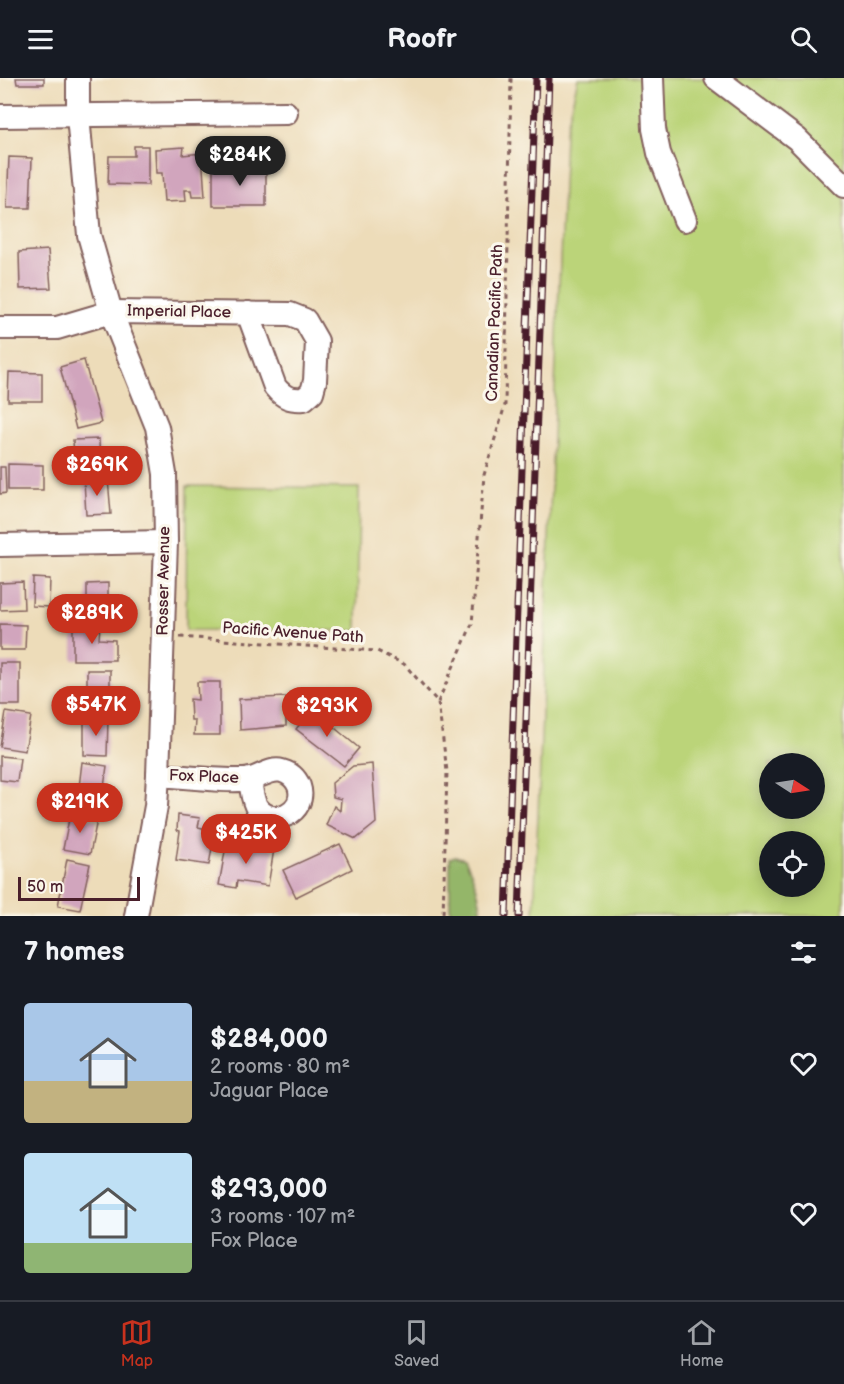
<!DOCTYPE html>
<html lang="en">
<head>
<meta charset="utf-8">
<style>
  body { margin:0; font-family:"Balsamiq Sans",sans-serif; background:#242831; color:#f1f3f6; height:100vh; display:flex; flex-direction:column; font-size:22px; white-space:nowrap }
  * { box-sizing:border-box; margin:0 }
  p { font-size:20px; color:#9ea1a6 }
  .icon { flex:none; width:33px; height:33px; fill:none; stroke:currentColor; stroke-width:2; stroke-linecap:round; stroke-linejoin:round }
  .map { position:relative; height:838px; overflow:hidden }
  .sheet { display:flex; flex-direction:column; background:#171b24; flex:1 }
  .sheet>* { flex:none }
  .needle { width:39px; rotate:102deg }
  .controls { position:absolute; left:759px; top:675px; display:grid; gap:12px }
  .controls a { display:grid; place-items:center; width:66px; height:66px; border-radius:50%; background:#171b24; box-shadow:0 3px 15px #0003; font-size:30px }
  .scale { position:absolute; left:18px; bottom:15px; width:122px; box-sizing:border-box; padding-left:6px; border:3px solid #4a1f2b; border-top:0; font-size:16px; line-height:21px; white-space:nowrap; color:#4a1f2b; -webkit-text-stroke:4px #fbf7ec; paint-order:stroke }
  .price { position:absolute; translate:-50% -51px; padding:0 14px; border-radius:21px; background:#c8321e; color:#fff; font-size:20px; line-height:39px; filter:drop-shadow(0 2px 3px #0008) }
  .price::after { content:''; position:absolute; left:50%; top:36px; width:18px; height:14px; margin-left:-9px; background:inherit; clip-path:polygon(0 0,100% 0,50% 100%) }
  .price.current { background:#222; color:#fff }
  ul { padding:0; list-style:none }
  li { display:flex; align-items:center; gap:18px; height:150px; padding:0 24px }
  li span { display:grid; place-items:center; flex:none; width:168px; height:120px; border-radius:6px; color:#555 }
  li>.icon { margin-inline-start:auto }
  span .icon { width:72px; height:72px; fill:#fffc; stroke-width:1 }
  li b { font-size:26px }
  h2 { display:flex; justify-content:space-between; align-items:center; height:72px; padding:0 24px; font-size:26px }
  header { display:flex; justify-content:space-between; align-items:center; height:78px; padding:0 24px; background:#171b24; font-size:27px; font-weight:600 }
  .menu { display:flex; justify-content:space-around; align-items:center; height:84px; border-top:2px solid #363941; background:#171b24; font-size:16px; color:#9ea1a6 }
  .menu a { display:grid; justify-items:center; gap:3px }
  .menu .current { color:#c8321e }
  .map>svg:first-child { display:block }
</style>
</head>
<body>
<header><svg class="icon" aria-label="menu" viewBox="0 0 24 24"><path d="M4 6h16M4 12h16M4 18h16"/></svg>Roofr<svg class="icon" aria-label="search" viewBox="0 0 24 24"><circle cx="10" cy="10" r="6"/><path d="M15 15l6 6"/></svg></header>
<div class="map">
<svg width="844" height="838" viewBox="0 0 844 838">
  <rect width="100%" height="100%" fill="#fbf7ec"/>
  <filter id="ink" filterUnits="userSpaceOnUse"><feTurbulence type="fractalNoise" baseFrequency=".0167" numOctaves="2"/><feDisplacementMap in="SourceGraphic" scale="12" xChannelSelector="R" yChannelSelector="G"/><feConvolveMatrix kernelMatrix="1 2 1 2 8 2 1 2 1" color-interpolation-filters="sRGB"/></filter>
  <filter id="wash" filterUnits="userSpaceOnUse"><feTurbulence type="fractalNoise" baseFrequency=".008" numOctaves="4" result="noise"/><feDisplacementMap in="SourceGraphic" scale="24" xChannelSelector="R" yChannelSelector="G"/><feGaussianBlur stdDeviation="1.35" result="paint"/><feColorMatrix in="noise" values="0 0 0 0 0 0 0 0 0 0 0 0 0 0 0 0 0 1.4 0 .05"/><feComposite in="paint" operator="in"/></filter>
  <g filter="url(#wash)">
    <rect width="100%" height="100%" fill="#eddcb9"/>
    <g fill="#bbd479" stroke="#827a52" stroke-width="1.5" fill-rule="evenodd">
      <path d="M578,0h266v838h-310l31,-781zM770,686h44v44h-44zM770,764h44v44h-44z"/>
      <polygon points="187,408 359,410 357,553 186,552"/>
    </g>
    <path fill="#94b669" stroke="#6f6a4a" stroke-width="1.5" d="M455,778l10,3c10,19 15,36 17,57h-32v-58z"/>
    <g id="blocks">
      <g fill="#d1a5bd">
        <polygon points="16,0 44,0 44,6 17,6"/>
        <polygon points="134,68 148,68 148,107 108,106 109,78 134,78"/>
        <polygon points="184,69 183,77 202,75 205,119 192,119 191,112 185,112 186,123 164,124 162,95 156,95 155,71"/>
        <polygon points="9,79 32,80 30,130 7,130"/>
        <polygon points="266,89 266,128 213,128 213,90"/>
        <polygon points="48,172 51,210 20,211 19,174"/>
        <polygon points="84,282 101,345 76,351 60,289"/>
        <polygon points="9,294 42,295 42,323 8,323"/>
        <polygon points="99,361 100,395 75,397 73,362"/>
        <polygon points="8,386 43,387 43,412 8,412"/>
        <polygon points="0,389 5,389 6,415 0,416"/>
        <polygon points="108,401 111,436 86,437 84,402"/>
        <polygon points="33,500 50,501 49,529 32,528"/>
        <polygon points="23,504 24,531 0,532 0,505"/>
        <polygon points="108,505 108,542 87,542 87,506"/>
        <polygon points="0,546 26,547 25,572 0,572"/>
        <polygon points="73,547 100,548 99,561 115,562 115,582 73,582"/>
        <rect x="0" y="585" width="20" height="42"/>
        <rect x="87" y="592" width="23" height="30"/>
        <polygon points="197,604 220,604 220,657 194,657 195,642 191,642 190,621 198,622"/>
        <polygon points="286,619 286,648 240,652 239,621"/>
        <polygon points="312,631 359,670 344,688 296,651"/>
        <polygon points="6,634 31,638 25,673 0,669"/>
        <polygon points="84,640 108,641 107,678 84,677"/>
        <polygon points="0,678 20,680 17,704 0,702"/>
        <polygon points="82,684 107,688 101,730 77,726"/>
        <polygon points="372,686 376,745 356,761 326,747 334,728 340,733 341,721 333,719 332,705 353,688"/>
        <polygon points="70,736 97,742 90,776 63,771"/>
        <polygon points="178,737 200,740 198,749 215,753 209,787 176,782 180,753 177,752"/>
        <polygon points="227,762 274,771 268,808 237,803 236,810 219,807"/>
        <polygon points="340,766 352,791 296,819 283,792"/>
        <polygon points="67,781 90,786 80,832 58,828"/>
      </g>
    </g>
  </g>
  <g filter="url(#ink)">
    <use href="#blocks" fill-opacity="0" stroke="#83615d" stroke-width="1.5"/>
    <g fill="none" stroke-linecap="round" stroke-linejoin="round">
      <defs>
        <g id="minor">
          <polyline points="78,0 78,38 89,157 111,234 157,349 165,396 166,464 158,697 156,728 136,838"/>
          <polyline points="652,0 654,51 659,75 685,142"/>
          <polyline points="716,0 797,61 844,108"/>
          <polyline points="0,38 286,35"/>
          <path d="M0,250h57l54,-16 179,2 15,6 12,21 -2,40 -3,11 -8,7c-13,1 -20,-1 -29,-12l-27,-74"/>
          <polyline points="0,467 166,464"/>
          <path d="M158,697c23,1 73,8 93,4 11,-3 20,-11 31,-8 8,2 14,8 17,15 9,26 -28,44 -43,20 -4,-8 -5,-18 -6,-27"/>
        </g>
      </defs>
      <use href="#minor" stroke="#83615d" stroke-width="26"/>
      <g stroke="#83615d" stroke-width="3" stroke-dasharray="4.5 4.5" stroke-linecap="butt">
        <polyline points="180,559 377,573 404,586 438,624 447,693 443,838"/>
        <polyline points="438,624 472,546 484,397 505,327 511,0"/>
      </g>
      <use href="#minor" stroke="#fff" stroke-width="22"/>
      <defs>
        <g id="rail">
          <polyline points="506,838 536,0"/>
          <polyline points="519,838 549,0"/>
        </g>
      </defs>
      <use href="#rail" stroke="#4a1f2b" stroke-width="7"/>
      <use href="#rail" stroke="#fbf7ec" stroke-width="4.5" stroke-dasharray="14" stroke-linecap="butt"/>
    </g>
  </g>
  <g text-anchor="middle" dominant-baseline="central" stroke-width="6" stroke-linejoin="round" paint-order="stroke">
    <g font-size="16" fill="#4a1f2b" stroke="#fbf7ec">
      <text transform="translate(179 234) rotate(1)">Imperial Place</text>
      <text transform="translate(495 245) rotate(-88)">Canadian Pacific Path</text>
      <text transform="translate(164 503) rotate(-89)">Rosser Avenue</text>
      <text transform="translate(293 555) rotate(4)">Pacific Avenue Path</text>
      <text transform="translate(204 699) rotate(2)">Fox Place</text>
    </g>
  </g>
</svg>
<div class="controls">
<a><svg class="needle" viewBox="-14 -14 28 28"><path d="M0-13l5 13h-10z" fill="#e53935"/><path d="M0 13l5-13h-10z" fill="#9ea1a6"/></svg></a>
<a><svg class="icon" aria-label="locate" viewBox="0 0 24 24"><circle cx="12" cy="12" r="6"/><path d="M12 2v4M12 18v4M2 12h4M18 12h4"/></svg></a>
</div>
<div class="scale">50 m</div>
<b class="price current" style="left:240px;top:109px">$284K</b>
<b class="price" style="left:97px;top:419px">$269K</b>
<b class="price" style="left:92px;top:567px">$289K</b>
<b class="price" style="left:96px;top:659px">$547K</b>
<b class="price" style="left:327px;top:660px">$293K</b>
<b class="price" style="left:80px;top:756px">$219K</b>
<b class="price" style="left:246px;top:787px">$425K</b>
</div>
<section class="sheet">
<h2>7 homes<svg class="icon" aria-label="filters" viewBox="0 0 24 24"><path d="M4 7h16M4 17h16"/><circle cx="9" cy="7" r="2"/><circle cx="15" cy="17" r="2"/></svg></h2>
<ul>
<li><span style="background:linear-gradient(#a9c7e8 65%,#c2b280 0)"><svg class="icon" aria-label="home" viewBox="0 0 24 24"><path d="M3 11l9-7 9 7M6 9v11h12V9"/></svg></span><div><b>$284,000</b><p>2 rooms · 80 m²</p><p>Jaguar Place</p></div><svg class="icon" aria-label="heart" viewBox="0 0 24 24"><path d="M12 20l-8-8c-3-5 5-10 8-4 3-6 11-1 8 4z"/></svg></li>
<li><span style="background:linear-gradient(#bfe0f5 75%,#8fb573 0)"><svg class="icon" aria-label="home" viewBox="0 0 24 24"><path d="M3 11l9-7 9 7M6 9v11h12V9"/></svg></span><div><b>$293,000</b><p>3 rooms · 107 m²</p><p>Fox Place</p></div><svg class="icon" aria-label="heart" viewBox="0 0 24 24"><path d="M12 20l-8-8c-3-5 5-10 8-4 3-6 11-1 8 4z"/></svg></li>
</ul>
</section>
<nav class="menu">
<a class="current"><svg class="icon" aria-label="map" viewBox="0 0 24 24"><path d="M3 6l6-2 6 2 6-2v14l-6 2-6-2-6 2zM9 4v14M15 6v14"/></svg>Map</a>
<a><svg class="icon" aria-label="saved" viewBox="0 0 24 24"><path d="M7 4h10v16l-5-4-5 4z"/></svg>Saved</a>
<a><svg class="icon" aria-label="home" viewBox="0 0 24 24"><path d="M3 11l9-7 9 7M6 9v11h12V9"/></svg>Home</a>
</nav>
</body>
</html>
